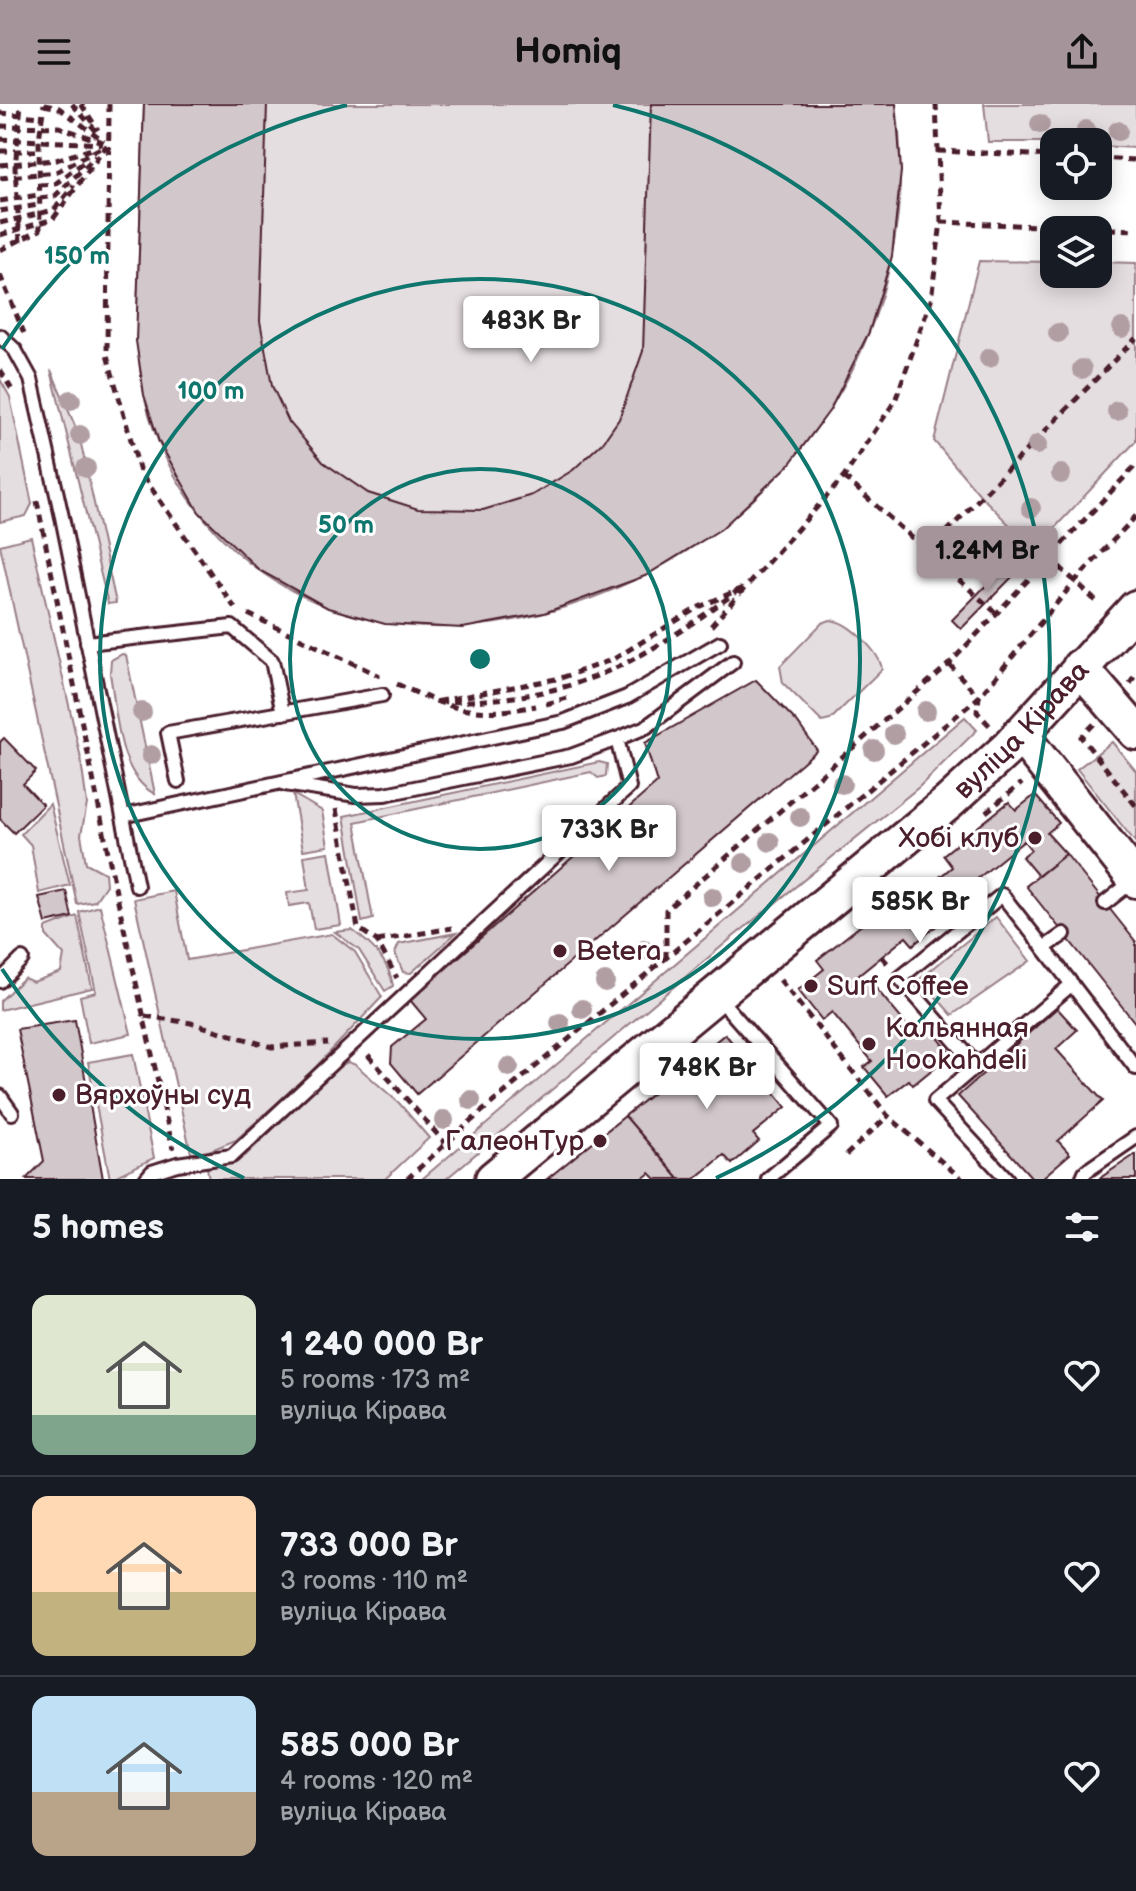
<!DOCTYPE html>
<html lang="en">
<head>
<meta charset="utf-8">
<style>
  body { margin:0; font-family:"Balsamiq Sans",sans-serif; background:#242831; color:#f1f3f6; height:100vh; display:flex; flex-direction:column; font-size:30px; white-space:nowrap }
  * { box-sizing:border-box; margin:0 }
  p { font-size:26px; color:#9ea1a6 }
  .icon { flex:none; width:44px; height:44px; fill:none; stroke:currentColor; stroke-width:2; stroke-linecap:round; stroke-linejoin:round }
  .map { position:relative; height:1075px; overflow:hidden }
  .details { display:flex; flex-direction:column; background:#171b24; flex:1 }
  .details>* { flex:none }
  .controls { position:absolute; left:1040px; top:24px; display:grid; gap:16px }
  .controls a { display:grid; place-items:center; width:72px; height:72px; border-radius:16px; background:#171b24; box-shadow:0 4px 20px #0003; font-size:40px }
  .price { position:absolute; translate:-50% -68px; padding:0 18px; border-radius:8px; background:#fff; color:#222; font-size:26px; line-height:52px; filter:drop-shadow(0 2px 4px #0008) }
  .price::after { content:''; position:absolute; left:50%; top:48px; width:24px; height:18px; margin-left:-12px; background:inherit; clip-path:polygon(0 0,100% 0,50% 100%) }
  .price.selected { background:#a6949b; color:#111 }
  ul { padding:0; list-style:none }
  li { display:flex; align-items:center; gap:24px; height:200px; padding:0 32px }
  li+li { border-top:2px solid #363941 }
  li span { display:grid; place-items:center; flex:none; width:224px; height:160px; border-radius:16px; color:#555 }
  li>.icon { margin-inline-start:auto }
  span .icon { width:96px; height:96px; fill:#fffc; stroke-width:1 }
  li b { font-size:34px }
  h2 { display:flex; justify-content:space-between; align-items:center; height:96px; padding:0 32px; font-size:34px }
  header { display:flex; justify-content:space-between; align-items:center; height:104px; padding:0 32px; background:#a6949b; color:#111; font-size:36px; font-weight:600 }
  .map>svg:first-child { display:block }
</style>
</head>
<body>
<header><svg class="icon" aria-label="menu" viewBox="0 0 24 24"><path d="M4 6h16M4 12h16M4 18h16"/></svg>Homiq<svg class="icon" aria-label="share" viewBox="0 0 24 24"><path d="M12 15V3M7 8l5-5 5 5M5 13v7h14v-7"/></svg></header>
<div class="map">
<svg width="1136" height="1075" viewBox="0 0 1136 1075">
  <rect width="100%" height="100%" fill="#fff"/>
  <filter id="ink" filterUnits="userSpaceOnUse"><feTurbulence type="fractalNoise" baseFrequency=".0125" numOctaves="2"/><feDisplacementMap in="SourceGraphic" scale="16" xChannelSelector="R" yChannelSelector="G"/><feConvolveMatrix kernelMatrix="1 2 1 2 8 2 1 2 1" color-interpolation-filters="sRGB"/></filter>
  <g filter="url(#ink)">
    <g fill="#e5dee0" stroke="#987e86" stroke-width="2">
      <path d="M144,0h752c32,237 -118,443 -344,507 -92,26 -182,23 -267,-24 -60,-34 -108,-92 -131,-157 -21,-59 -17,-116 -15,-177 2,-50 3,-99 5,-149z"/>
      <polygon points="984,0 1136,0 1136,44 1098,42 1098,38 988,38"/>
      <polygon points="979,157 1054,158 1054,170 1098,170 1098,158 1136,159 1136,337 1034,446 981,392 934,337"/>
      <polygon points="51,266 79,331 116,499 108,500"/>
      <polygon points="0,275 10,293 32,400 26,412 0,418"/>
      <polygon points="31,433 80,650 87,700 81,731 86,759 105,769 106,781 95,797 77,800 0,441"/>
      <path d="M830,516c18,1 49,31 52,49l-52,51 -8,2 -39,-39 -3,-17 42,-43z"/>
      <path d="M122,550l4,1 29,139c-38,-19 -38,-83 -45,-120l1,-14z"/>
      <polygon points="965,613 977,626 919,683 728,837 446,1075 422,1075"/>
      <polygon points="1112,638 1136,667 1136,739 1077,665"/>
      <polygon points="599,658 607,660 606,672 598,674 591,668 355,718 373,815 362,818 344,712"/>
      <polygon points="293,690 322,707 328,742 303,746"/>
      <polygon points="50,700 70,781 39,789 31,741 21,730"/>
      <polygon points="329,748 341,821 314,825 309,799 289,802 287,789 309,786 304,752"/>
      <polygon points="174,787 187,856 332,830 355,848 382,893 310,969 236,1036 204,1049 191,1049 134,795"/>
      <polygon points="100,802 131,930 89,939 80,892 96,888 79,808"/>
      <polygon points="77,812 92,884 0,906 0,897 24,874 33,878 61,868 64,851 46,831 46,824"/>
      <polygon points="996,813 1030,857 952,911 920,875"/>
      <path d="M352,826c19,14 37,30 41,56l-8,5 -26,-41 -24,-18z"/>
      <polygon points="456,829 411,869 403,868 395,849 399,840"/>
      <polygon points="133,950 154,1054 110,1075 88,958"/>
      <polygon points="348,958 356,961 399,999 429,1034 385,1075 209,1075 206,1058 245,1052 337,963"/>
    </g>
    <g fill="#d2c7cb" stroke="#4a1f2b" stroke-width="2">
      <polygon points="144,0 267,0 260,217 272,282 289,318 323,358 368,389 418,405 483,406 532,391 573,366 603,338 619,315 643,247 651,0 896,0 901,67 892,152 869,228 830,306 788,362 721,425 645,472 544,509 463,524 385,520 328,504 259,466 199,408 159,338 144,291 136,237"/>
      <polygon points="1013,454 1022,463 961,525 952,516"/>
      <polygon points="756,576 797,618 817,646 417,990 391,959 392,943 426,915 410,896 657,679 645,639"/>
      <polygon points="4,634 36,667 23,680 43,701 14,729 0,715 0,638"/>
      <polygon points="1035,691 1059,719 1047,729 1066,750 1038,772 1022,753 1031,746 1024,737 977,775 984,783 913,841 906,833 858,872 864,880 869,876 905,919 899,924 905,931 924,916 951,950 913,981 909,976 888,992 864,963 872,957 832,908 822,916 798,886 824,865 817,856 883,804 890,813 952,763 943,751 1009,698 1016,706"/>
      <polygon points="1066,750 1136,838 1136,920 1026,782"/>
      <polygon points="66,787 72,813 46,819 39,793"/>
      <polygon points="1057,904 1077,926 1056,945 1103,997 1058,1037 1070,1050 1041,1075 1033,1075 958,992"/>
      <polygon points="75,916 103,1075 26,1075 44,1057 17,925"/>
      <polygon points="725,930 786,1003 753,1030 759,1037 732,1060 724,1051 695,1075 679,1075 625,1012"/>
      <polygon points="625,1012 679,1075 656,1075 650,1069 642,1075 547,1075"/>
      <polygon points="1136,1050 1136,1075 1101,1075 1100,1074"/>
    </g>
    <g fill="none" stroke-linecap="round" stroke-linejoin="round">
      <defs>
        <g id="service">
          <polyline points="0,232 15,246 31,275 62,413 137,782"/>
          <polyline points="87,539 232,523 272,557 283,609"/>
          <polyline points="178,677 168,629 382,591"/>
          <polyline points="285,680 356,691 385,690 571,652 617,635 646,623 733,558"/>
          <polyline points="123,712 563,618 627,593 720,539"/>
          <polyline points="1105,799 1133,777"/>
          <polyline points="1044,844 1136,964"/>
          <polyline points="0,877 22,855"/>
          <polyline points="718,893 831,1022 768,1075"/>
          <polyline points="976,961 900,874 1002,791 1044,844 1064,830"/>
          <polyline points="0,992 12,1009"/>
          <polyline points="146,1075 152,1068 177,1060 232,1052 629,683 617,635"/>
          <polyline points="1007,1075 935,997 1072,880"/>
          <polyline points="1082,1075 1085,1068 1136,1033"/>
        </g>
        <g id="secondary">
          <polyline points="1080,563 1136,628"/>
          <polyline points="1020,630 1136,776"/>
          <path id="s1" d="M493,1075l456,-377 60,-55 127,-139"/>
        </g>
      </defs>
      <use href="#service" stroke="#4a1f2b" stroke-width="18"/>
      <use href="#secondary" stroke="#4a1f2b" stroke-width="40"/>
      <g stroke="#4a1f2b" stroke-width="5" stroke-dasharray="8 6" stroke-linecap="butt">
        <polyline points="72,0 99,30"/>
        <polyline points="81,0 98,26"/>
        <polyline points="109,0 107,251 140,368 235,504"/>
        <polyline points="44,1 59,4 104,37"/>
        <polyline points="0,9 42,13"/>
        <polyline points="0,22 59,23 108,40"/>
        <polyline points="0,35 103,40"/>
        <polyline points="0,47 40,47"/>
        <polyline points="938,47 1054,52"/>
        <polyline points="1098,54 1136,56"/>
        <polyline points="0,61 56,56 95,44"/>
        <polyline points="0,74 56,68 104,42"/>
        <polyline points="40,81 55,80 88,55"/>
        <polyline points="40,94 55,92 96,52"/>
        <polyline points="0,97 39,91"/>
        <polyline points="0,107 39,101"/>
        <polyline points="941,118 1136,126"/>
        <polyline points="0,119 54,106 74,81"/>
        <polyline points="0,131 53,115 107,41"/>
        <polyline points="20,138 15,64 21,0"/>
        <polyline points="0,146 40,126 39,36 44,0"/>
        <polyline points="0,171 24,229"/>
        <polyline points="0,266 14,289"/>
        <polyline points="844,373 995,508"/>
        <polyline points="37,397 116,788 173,1045"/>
        <polyline points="927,448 1136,234"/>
        <polyline points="1049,453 1100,501"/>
        <path d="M740,485c-109,80 -166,112 -305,113l126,-24 53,-19 83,-51z"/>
        <polyline points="248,510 380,572"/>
        <polyline points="711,522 844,373 895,297 931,196 941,118 936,0"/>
        <polyline points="949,560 979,593 977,608 991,623"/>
        <path d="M397,580c56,26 76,34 139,22"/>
        <polyline points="1130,580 1136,569"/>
        <polyline points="546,600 567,594"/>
        <polyline points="1094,620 1081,633 1136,702"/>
        <polyline points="336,705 358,824 377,837 397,874"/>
        <polyline points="986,708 1022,679"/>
        <polyline points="896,781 906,793 918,784 922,788"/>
        <polyline points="377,837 452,824"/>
        <polyline points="882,853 889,861"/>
        <polyline points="666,855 666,806 949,560 1136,361"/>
        <polyline points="780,876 888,1012 962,1075"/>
        <polyline points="145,912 191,919 272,943 328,939"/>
        <polyline points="368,951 445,1039"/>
        <polyline points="846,1051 888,1012"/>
        <polyline points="407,1075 480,1009 979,593 1075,477 1136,412"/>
      </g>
      <use href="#service" stroke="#fff" stroke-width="12"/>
      <use href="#secondary" stroke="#fff" stroke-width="34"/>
    </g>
    <g fill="#b19ea3">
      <circle cx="1040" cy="20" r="10"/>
      <circle cx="1086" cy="26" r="10"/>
      <circle cx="1118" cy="27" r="10"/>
      <circle cx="1122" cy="224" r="10"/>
      <circle cx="1058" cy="229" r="10"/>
      <circle cx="989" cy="254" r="10"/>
      <circle cx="1082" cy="265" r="10"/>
      <circle cx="71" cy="296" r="10"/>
      <circle cx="1117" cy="307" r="10"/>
      <circle cx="80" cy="331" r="10"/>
      <circle cx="1037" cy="341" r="10"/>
      <circle cx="86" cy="364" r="10"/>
      <circle cx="1061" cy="370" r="10"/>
      <circle cx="1031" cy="404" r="10"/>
      <circle cx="926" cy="607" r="10"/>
      <circle cx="142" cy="608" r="10"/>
      <circle cx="894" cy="630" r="10"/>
      <circle cx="874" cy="646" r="10"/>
      <circle cx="151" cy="651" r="10"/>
      <circle cx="842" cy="680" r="10"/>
      <circle cx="800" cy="713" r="10"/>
      <circle cx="770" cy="738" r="10"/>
      <circle cx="744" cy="759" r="10"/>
      <circle cx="712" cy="793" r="10"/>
      <circle cx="644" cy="846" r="10"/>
      <circle cx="605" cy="878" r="10"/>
      <circle cx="582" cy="905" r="10"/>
      <circle cx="560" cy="919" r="10"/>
      <circle cx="509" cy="963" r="10"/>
      <circle cx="471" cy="996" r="10"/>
      <circle cx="444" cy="1016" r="10"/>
    </g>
  </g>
  <g fill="none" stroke="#0f766e" stroke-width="4">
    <circle cx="480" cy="555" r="190"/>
    <circle cx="480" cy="555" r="380"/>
    <path d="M244 1074A570 570 0 0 1 2 865M2 245A570 570 0 0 1 347 1M613 1A570 570 0 0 1 716 1074"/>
  </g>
  <g fill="#4a1f2b" stroke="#fff" stroke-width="3">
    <circle cx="1035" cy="734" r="8"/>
    <circle cx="560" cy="847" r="8"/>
    <circle cx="811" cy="882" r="8"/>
    <circle cx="869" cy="940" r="8"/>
    <circle cx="59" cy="991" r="8"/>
    <circle cx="600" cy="1037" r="8"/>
  </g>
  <g text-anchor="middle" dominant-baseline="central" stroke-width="6" stroke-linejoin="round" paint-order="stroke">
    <g font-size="28" fill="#4a1f2b" stroke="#fff">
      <text stroke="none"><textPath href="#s1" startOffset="694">вуліца Кірава</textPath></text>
    </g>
    <g font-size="28" fill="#4a1f2b" stroke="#fff" text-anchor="start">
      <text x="1019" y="734" text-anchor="end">Хобі клуб</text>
      <text x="576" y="847">Betera</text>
      <text x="827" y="882">Surf Coffee</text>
      <text x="885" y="924">Кальянная<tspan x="885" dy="32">Hookahdeli</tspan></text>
      <text x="75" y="991">Вярхоўны суд</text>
      <text x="584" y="1037" text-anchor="end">ГалеонТур</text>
    </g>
  </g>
  <circle cx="480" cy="555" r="12" fill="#0f766e" stroke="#fff" stroke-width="4"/>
  <g font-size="24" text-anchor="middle" font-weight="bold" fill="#0f766e" stroke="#fff" stroke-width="6" stroke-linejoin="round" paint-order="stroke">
    <text x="77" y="160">150 m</text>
    <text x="211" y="295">100 m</text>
    <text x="346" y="429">50 m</text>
  </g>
</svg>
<div class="controls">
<a><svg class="icon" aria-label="locate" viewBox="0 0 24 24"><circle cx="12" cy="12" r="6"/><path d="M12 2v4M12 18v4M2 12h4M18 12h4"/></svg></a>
<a><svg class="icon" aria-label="layers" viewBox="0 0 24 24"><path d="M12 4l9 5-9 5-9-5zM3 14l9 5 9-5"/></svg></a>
</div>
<b class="price" style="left:531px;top:260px">483K Br</b>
<b class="price selected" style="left:987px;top:490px">1.24M Br</b>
<b class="price" style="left:609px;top:769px">733K Br</b>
<b class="price" style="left:920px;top:841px">585K Br</b>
<b class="price" style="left:707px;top:1007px">748K Br</b>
</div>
<section class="details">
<h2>5 homes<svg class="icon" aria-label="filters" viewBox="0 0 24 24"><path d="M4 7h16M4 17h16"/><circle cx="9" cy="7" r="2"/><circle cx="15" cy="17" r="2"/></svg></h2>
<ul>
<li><span style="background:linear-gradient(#dfe7d0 75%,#7fa58c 0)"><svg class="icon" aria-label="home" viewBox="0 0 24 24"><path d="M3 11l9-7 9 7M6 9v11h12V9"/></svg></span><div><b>1 240 000 Br</b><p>5 rooms · 173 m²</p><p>вуліца Кірава</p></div><svg class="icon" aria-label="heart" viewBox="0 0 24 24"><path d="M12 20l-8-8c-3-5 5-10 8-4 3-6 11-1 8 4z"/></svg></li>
<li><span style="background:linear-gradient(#ffd9b3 60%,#c2b280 0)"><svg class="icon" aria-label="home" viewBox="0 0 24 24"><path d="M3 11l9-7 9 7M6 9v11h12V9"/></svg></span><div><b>733 000 Br</b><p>3 rooms · 110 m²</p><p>вуліца Кірава</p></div><svg class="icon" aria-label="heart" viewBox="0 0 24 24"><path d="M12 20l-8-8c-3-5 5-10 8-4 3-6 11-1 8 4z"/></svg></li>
<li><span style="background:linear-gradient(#bfe0f5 60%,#b9a48a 0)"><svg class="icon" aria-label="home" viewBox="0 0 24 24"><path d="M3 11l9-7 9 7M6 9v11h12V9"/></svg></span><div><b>585 000 Br</b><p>4 rooms · 120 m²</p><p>вуліца Кірава</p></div><svg class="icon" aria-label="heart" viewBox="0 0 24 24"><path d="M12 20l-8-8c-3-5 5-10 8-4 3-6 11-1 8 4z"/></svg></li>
</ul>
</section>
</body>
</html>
